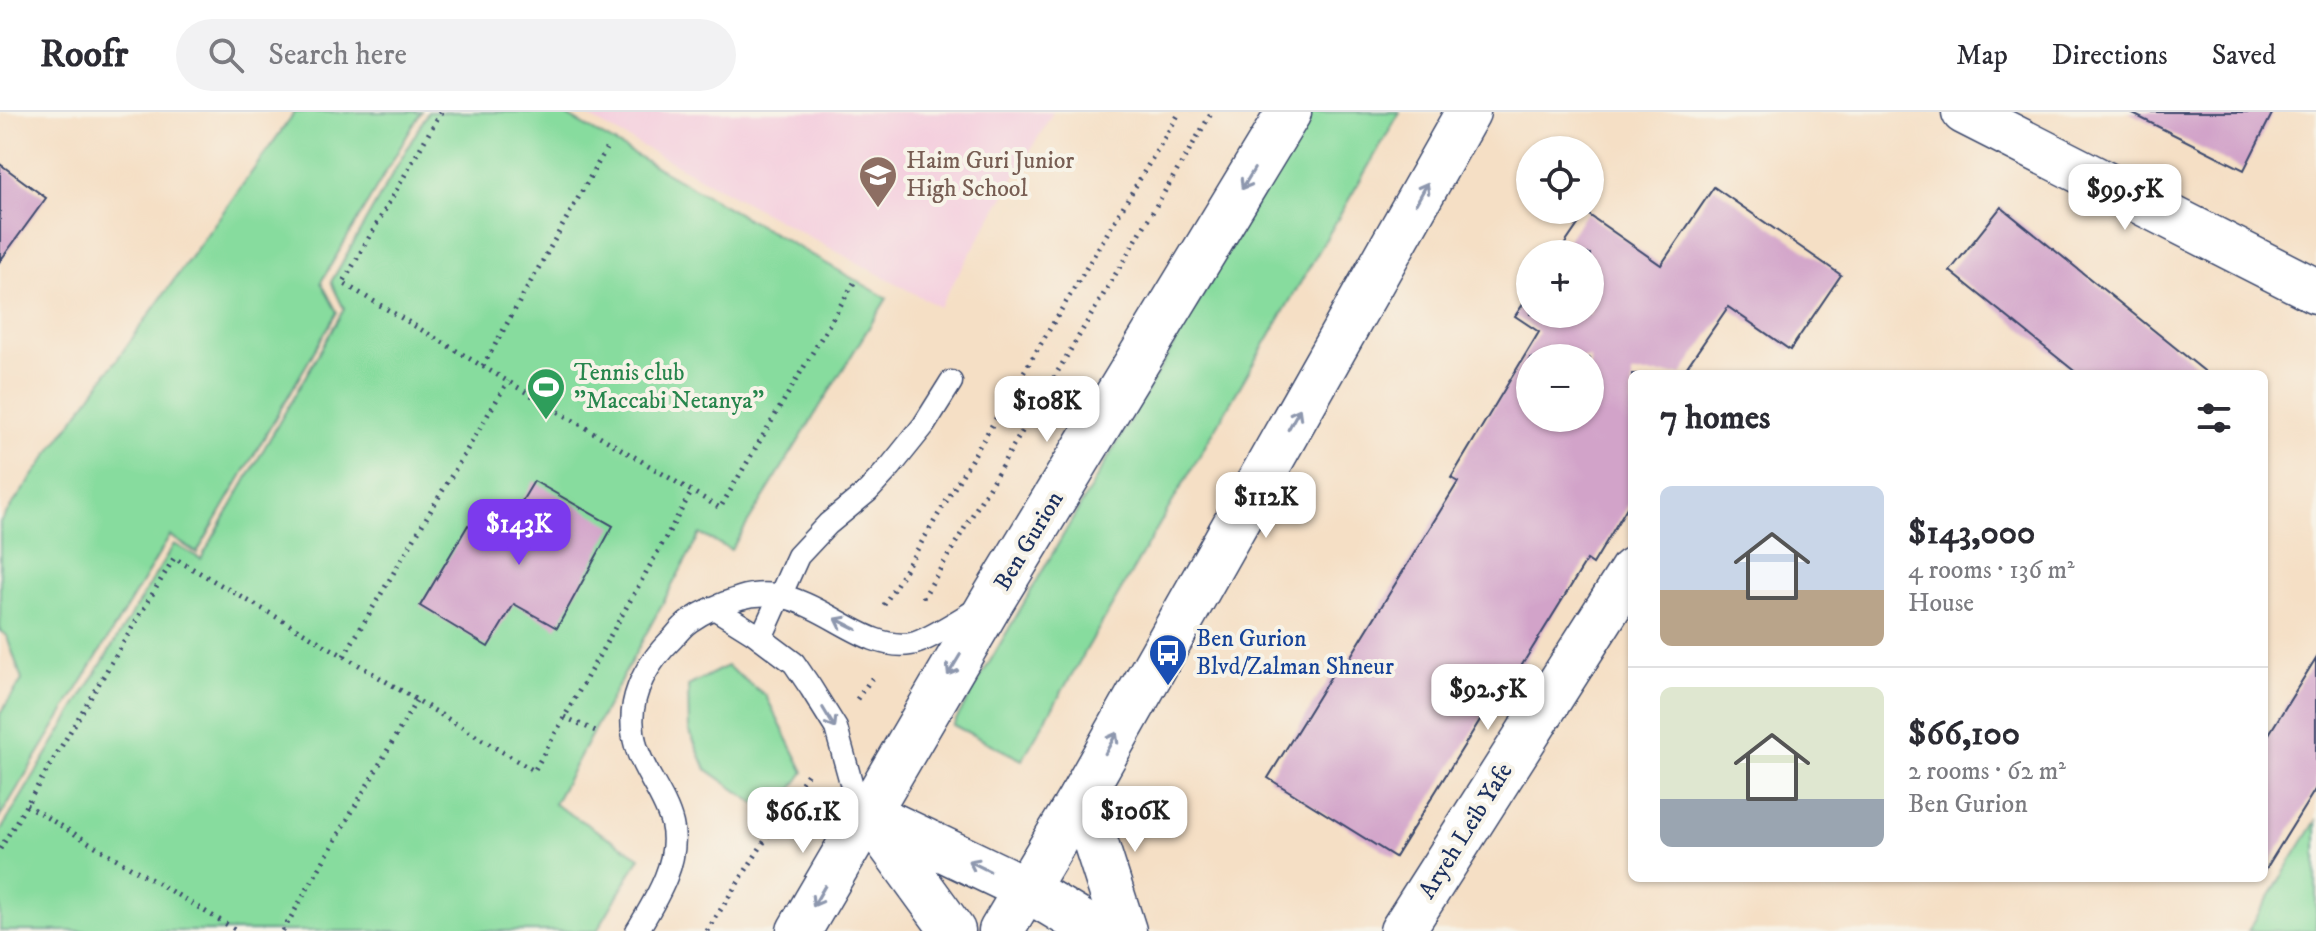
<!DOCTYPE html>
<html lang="en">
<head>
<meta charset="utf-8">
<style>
  body { margin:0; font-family:"IM FELL DW Pica",serif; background:#f2f2f3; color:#2b2b33; height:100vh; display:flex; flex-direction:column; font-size:30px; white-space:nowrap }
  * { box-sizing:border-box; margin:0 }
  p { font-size:26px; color:#7c7c81 }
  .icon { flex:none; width:44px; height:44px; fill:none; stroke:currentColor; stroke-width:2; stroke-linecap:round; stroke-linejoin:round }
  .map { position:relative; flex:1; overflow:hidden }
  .panel { position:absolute; left:1628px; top:258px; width:640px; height:512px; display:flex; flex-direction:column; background:#fff; border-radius:12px; box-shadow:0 2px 6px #0004 }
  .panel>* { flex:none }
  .tools { position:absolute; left:1516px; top:24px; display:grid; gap:16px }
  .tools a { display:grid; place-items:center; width:88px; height:88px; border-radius:50%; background:#fff; box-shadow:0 2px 6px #0004; font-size:40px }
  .price { position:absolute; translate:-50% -68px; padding:0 18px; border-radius:16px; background:#fff; color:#222; font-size:26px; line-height:52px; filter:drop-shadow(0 2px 4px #0008) }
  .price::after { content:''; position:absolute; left:50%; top:48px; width:24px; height:18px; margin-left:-12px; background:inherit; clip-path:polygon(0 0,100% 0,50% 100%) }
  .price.on { background:#7c3aed; color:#fff }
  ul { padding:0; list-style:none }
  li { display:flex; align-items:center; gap:24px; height:200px; padding:0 32px }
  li+li { border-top:2px solid #e1e1e2 }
  li span { display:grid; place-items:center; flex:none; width:224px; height:160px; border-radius:12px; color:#555 }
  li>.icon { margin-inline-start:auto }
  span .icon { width:96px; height:96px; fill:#fffc; stroke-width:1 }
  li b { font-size:34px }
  h2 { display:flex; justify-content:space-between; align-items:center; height:96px; padding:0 32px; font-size:34px }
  header { display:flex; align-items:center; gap:48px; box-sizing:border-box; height:112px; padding:0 40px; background:#fff; border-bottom:2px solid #e1e1e2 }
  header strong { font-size:38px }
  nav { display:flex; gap:44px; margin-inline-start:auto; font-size:28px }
  .search { width:560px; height:72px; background:#f2f2f3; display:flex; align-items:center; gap:20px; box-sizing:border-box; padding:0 28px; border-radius:44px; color:#7c7c81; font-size:30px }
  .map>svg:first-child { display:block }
</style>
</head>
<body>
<header>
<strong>Roofr</strong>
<div class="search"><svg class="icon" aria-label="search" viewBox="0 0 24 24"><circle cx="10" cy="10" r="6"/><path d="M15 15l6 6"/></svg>Search here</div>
<nav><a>Map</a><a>Directions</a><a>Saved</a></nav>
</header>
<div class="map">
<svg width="2316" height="819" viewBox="0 0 2316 819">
  <rect width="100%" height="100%" fill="#f7f3e8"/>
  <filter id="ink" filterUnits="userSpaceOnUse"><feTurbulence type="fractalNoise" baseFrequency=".0125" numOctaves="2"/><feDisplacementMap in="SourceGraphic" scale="16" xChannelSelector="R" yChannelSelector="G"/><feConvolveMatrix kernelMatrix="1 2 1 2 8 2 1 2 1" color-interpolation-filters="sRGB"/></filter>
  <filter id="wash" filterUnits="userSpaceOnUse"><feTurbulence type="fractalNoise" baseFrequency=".006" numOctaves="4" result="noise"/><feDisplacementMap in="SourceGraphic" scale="32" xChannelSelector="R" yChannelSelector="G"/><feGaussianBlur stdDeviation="1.8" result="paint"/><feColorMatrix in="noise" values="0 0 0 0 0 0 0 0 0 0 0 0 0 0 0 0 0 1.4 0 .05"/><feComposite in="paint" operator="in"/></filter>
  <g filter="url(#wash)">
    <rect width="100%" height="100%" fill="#f5dfc5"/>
    <polygon fill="#f4cfde" points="579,0 1053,0 939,195"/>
    <g fill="#87dc9e" stroke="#51867e" stroke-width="2">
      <polygon points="295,0 421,0 321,170 337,200 197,441 170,424 0,705 0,602 22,568 7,524 0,519 0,410"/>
      <polygon points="428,0 560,0 887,186 731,438 700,422 554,692 640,745 597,819 0,819 0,720 174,432 201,447 344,197 331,170"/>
      <polygon points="1309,0 1400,0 1022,648 953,613"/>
      <polygon points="727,554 766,584 804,660 773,704 706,657 689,618 688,574"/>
      <polygon points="2316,709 2316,819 2248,819"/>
    </g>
    <g id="blocks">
      <g fill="#d2a3c9" fill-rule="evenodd">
        <polygon points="2129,0 2273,0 2244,58"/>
        <polygon points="0,52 46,86 0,149"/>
        <path d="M1714,75l127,88 -51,75 -62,-43 -46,67h-50v125l-39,65 -6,-4 -88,142 -6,-3 -98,158 -127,-79 73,-118 5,4 112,-182 -7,-4 88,-146 -24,-16 15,-22v20h60v-60h-32l28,-41 75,52zM1530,246h60v60h-60z"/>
        <polygon points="2001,95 2208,262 2078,262 1950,159"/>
        <polygon points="534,369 613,414 557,516 514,492 488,535 420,494 468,413 498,429"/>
        <polygon points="2316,546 2316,676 2264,760 2264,630"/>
      </g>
    </g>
  </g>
  <g filter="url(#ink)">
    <use href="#blocks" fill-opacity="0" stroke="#3c496d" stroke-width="2"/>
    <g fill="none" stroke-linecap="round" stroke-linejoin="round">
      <defs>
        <g id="lane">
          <polyline points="714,496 754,521 794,551 811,576 836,616 852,674 849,714"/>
          <polyline points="761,526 798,444 828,412 868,379 891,354 924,313 951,270"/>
          <path d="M637,819c18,-30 44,-70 35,-107 -7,-28 -28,-51 -36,-78 -12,-42 7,-79 37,-108 5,-6 11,-13 17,-17 14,-10 34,-18 50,-23 67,-21 115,55 171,46 17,-3 52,-27 70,-37"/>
        </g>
        <g id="street">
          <polyline points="1964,0 2316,179"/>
          <polyline points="1402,819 1632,458"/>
        </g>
        <g id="secondary">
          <polyline points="1081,685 1124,819"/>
          <polyline points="867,701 1026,777 1096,819"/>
          <polyline points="871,706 953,819"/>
          <polyline points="799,819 992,489 1289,0"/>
          <polyline points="1001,819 1081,685 1468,0"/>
        </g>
      </defs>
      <use href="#lane" stroke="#3c496d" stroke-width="25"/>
      <use href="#street" stroke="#3c496d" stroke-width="47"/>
      <use href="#secondary" stroke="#3c496d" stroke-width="47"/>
      <g stroke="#3c496d" stroke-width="5" stroke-dasharray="2 6" stroke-linecap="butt">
        <polyline points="441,0 343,171 720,396 855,169"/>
        <polyline points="483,254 606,37"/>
        <polyline points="923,486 1212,0"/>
        <polyline points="884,493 1180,0"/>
        <polyline points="344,544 508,269"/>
        <polyline points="857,587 875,562"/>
        <polyline points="564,605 598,620"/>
        <polyline points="26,693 238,819"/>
        <polyline points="0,737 174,446 344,544 534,659 692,379"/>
        <polyline points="283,819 416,589"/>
        <polyline points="707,819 810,658"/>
      </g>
      <use href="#lane" stroke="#fff" stroke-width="22"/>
      <use href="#street" stroke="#fff" stroke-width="44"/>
      <use href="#secondary" stroke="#fff" stroke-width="44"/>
    </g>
    <defs><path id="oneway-shaft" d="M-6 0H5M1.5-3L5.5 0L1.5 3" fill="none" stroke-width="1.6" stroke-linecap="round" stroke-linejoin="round" transform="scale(2)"/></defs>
    <g stroke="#8d97ae">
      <use href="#oneway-shaft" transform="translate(1248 67) rotate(121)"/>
      <use href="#oneway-shaft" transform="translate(1422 81) rotate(-61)"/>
      <use href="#oneway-shaft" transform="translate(1294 307) rotate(-61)"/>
      <use href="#oneway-shaft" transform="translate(846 512) rotate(-153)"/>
      <use href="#oneway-shaft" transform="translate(954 553) rotate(121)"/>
      <use href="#oneway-shaft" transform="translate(829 606) rotate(59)"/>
      <use href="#oneway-shaft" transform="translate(1111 631) rotate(-61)"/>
      <use href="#oneway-shaft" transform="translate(979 754) rotate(-154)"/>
      <use href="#oneway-shaft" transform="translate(819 784) rotate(120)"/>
    </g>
  </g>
  <defs>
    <symbol id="school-pin" viewBox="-11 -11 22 30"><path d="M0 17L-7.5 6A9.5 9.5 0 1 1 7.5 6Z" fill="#8d6e63" stroke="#f7f3e8"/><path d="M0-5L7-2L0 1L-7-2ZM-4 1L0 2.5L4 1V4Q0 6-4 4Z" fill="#fff"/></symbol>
    <symbol id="stadium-pin" viewBox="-11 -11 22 30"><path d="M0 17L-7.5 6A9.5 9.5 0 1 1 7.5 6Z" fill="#2e9e5b" stroke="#f7f3e8"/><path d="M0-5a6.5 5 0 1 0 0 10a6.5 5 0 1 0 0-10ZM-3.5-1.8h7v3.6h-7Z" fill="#fff"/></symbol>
    <symbol id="bus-pin" viewBox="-11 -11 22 30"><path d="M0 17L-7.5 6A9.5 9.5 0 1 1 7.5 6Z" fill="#1a4fb4" stroke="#f7f3e8"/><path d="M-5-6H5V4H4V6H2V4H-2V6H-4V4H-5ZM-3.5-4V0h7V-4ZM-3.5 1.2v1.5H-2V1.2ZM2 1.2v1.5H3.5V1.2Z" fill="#fff"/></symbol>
  </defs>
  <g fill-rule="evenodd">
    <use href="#school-pin" x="856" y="41" width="44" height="60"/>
    <use href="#stadium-pin" x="524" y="253" width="44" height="60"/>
    <use href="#bus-pin" x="1146" y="519" width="44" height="60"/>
  </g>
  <g text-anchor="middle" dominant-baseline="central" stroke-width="8" stroke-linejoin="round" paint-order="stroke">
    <g font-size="24" fill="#785e54" stroke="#f7f3e8" text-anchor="start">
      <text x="906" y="49">Haim Guri Junior<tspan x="906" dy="28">High School</tspan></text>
    </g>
    <g font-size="24" fill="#27864d" stroke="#f7f3e8" text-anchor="start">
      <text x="574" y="261">Tennis club<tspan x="574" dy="28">"Maccabi Netanya"</tspan></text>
    </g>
    <g font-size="24" fill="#1b2f5e" stroke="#f7f3e8">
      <text transform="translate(1029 429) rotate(-59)">Ben Gurion</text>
      <text transform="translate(1466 719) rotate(-58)">Aryeh Leib Yafe</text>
    </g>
    <g font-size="24" fill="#164399" stroke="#f7f3e8" text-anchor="start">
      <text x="1196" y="527">Ben Gurion<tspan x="1196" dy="28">Blvd/Zalman Shneur</tspan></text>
    </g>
  </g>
</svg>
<div class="tools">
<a><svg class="icon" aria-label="locate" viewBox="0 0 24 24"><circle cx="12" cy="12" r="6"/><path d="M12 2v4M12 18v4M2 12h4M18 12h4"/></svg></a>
<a>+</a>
<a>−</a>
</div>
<b class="price" style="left:2125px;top:120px">$99.5K</b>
<b class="price" style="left:1047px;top:332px">$108K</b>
<b class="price" style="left:1266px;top:428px">$112K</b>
<b class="price on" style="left:519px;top:455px">$143K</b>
<b class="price" style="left:1488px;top:620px">$92.5K</b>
<b class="price" style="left:1135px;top:742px">$106K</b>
<b class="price" style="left:803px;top:743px">$66.1K</b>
<section class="panel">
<h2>7 homes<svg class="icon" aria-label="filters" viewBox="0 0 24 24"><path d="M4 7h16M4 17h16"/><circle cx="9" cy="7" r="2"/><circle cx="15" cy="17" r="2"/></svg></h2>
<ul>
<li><span style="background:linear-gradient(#c9d6e8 65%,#b9a48a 0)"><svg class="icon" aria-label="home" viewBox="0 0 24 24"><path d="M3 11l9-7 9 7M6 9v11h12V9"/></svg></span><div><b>$143,000</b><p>4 rooms · 136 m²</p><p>House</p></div></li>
<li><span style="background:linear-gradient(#dfe7d0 70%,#9aa5b1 0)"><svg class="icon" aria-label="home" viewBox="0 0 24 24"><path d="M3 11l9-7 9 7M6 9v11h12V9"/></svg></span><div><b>$66,100</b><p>2 rooms · 62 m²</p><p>Ben Gurion</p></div></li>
</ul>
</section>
</div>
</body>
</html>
